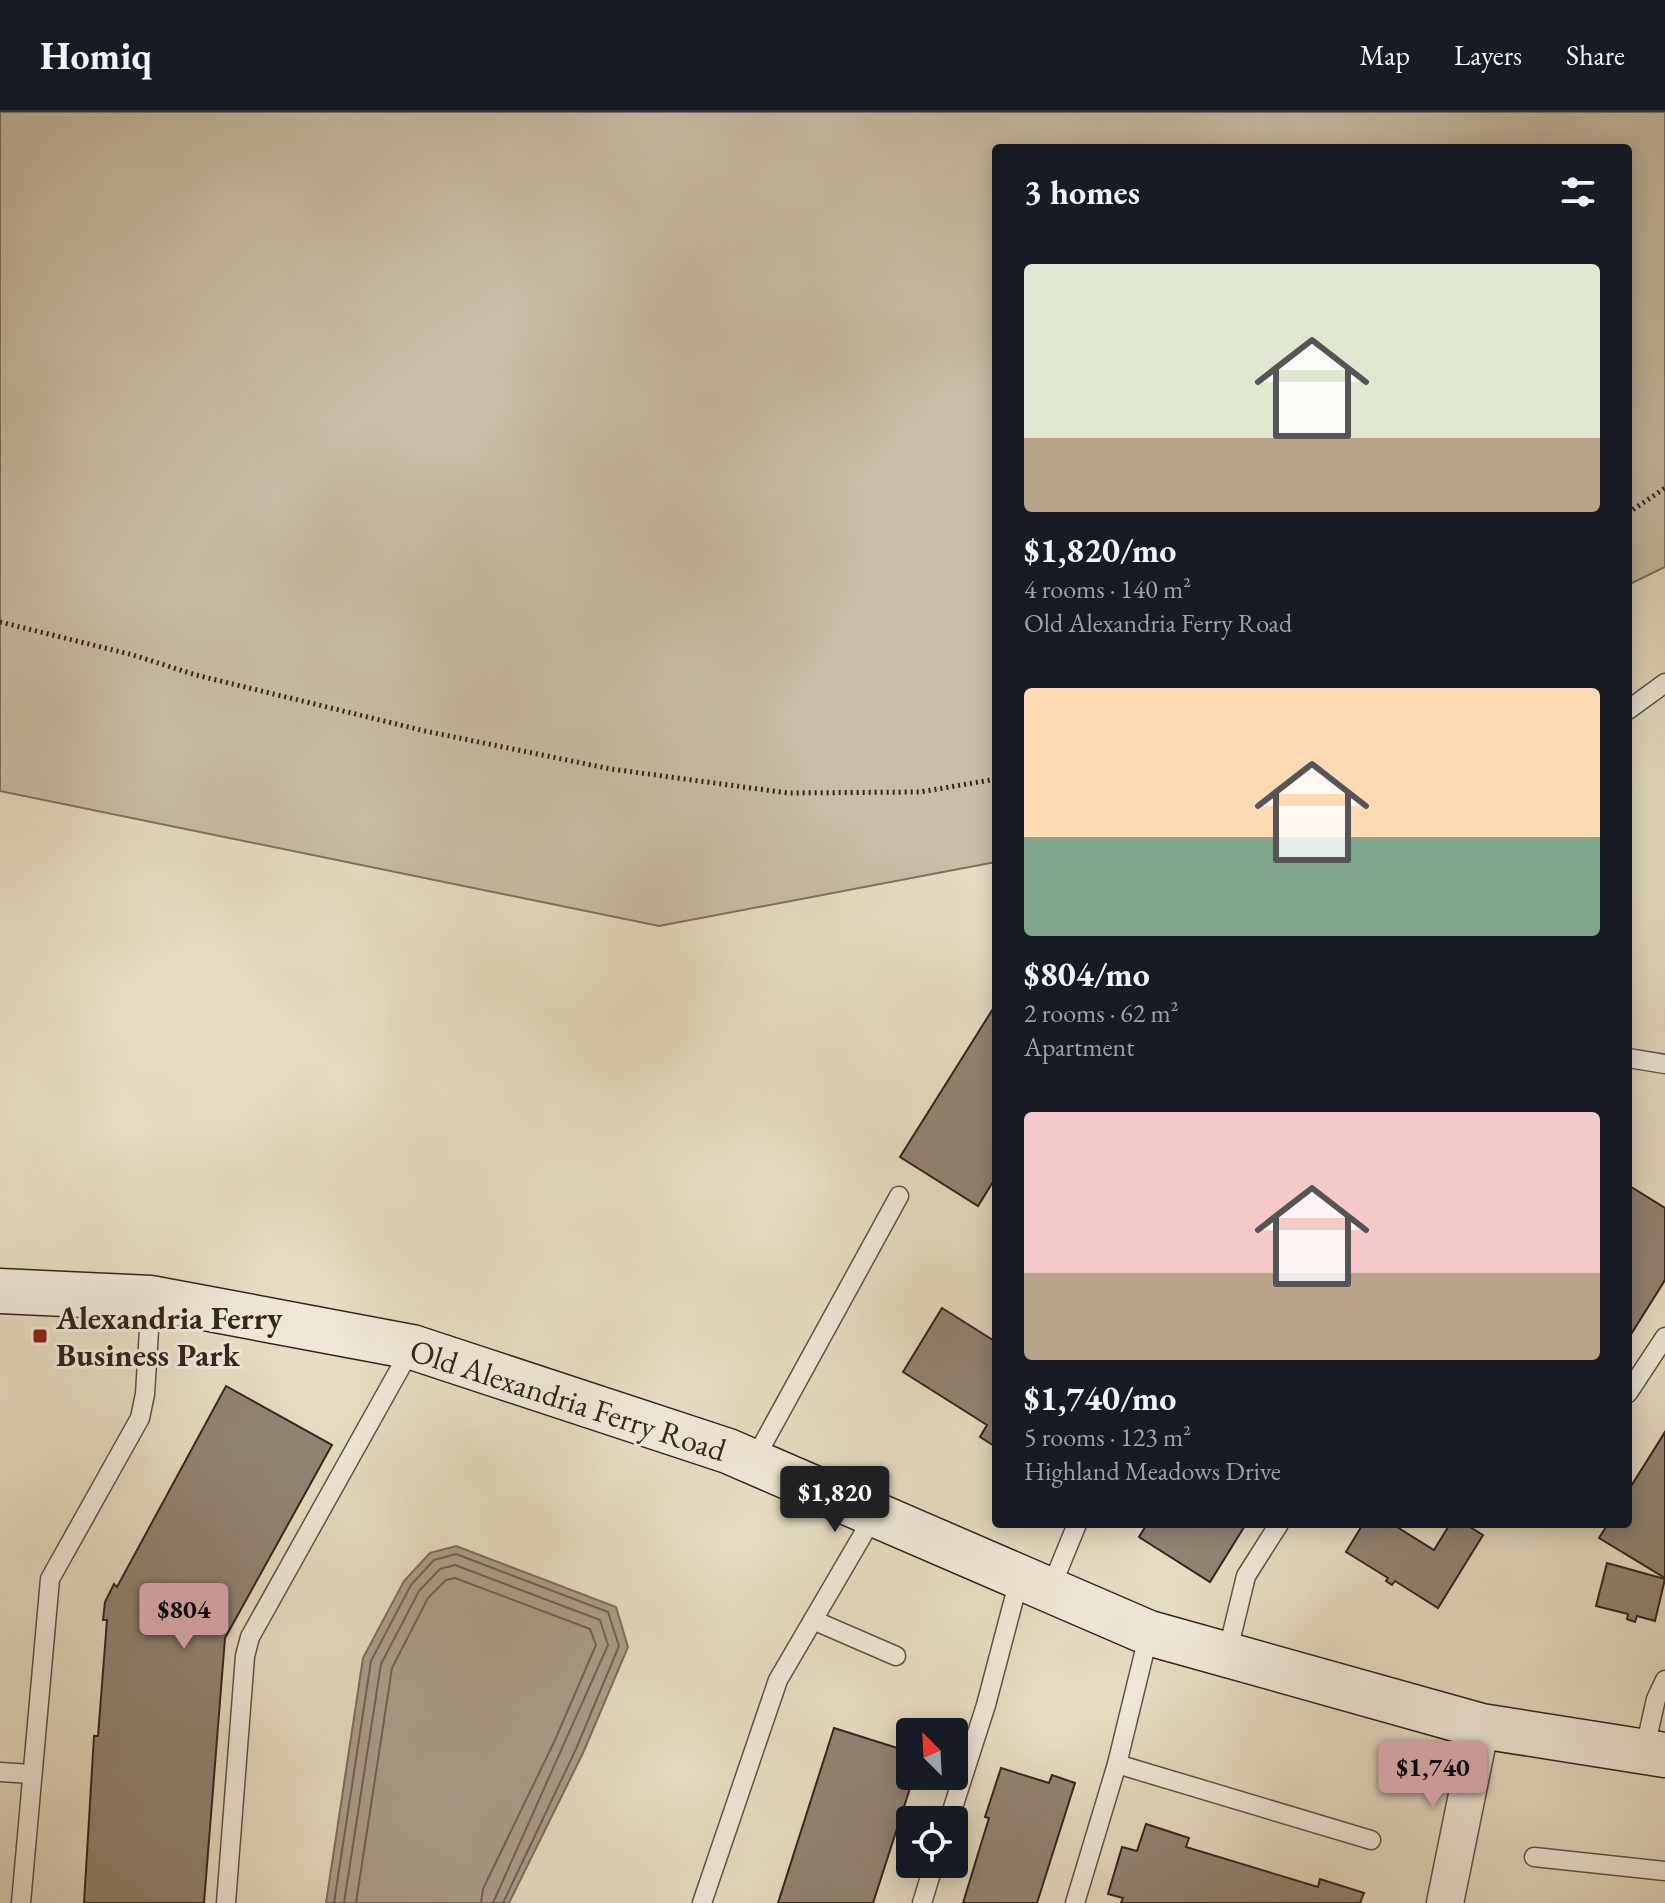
<!DOCTYPE html>
<html lang="en">
<head>
<meta charset="utf-8">
<style>
  body { margin:0; font-family:"EB Garamond",serif; background:#20242c; color:#f1f3f6; height:100vh; display:flex; flex-direction:column; font-size:30px; white-space:nowrap }
  * { box-sizing:border-box; margin:0 }
  p { font-size:26px; color:#9ea1a6 }
  .icon { flex:none; width:44px; height:44px; fill:none; stroke:currentColor; stroke-width:2; stroke-linecap:round; stroke-linejoin:round }
  .map { position:relative; flex:1; overflow:hidden }
  .details { position:absolute; left:992px; top:32px; width:640px; height:1384px; display:flex; flex-direction:column; background:#171b24; border-radius:8px; box-shadow:0 4px 20px #0003 }
  .details>* { flex:none }
  .needle { width:52px; rotate:336deg }
  .controls { position:absolute; left:896px; top:1606px; display:grid; gap:16px }
  .controls a { display:grid; place-items:center; width:72px; height:72px; border-radius:8px; background:#171b24; box-shadow:0 4px 20px #0003; font-size:40px }
  .price { position:absolute; translate:-50% -68px; padding:0 18px; border-radius:8px; background:#c59692; color:#111; font-size:26px; line-height:52px; filter:drop-shadow(0 2px 4px #0008) }
  .price::after { content:''; position:absolute; left:50%; top:48px; width:24px; height:18px; margin-left:-12px; background:inherit; clip-path:polygon(0 0,100% 0,50% 100%) }
  .price.current { background:#222; color:#fff }
  ul { padding:0; list-style:none }
  li { display:grid; align-content:center; gap:16px; height:424px; padding:0 32px }
  li span { display:grid; place-items:center; height:248px; border-radius:8px; color:#555 }
  li>.icon { margin-inline-start:auto }
  span .icon { width:144px; height:144px; fill:#fffc; stroke-width:1 }
  li b { font-size:34px }
  h2 { display:flex; justify-content:space-between; align-items:center; height:96px; padding:0 32px; font-size:34px }
  header { display:flex; align-items:center; gap:48px; box-sizing:border-box; height:112px; padding:0 40px; background:#171b24; border-bottom:2px solid #363941 }
  header strong { font-size:38px }
  nav { display:flex; gap:44px; margin-inline-start:auto; font-size:28px }
  .map>svg:first-child { display:block }
</style>
</head>
<body>
<header>
<strong>Homiq</strong>
<nav><a>Map</a><a>Layers</a><a>Share</a></nav>
</header>
<div class="map">
<svg width="1665" height="1791" viewBox="0 0 1665 1791">
  <rect width="100%" height="100%" fill="#e6dcc2"/>
  <filter id="stains"><feTurbulence type="fractalNoise" baseFrequency=".0025" numOctaves="4"/><feColorMatrix values="0 0 0 0 .2 0 0 0 0 .09 0 0 0 0 .02 0 0 0 .5 -.17"/></filter>
  <radialGradient id="worn" r=".72"><stop offset=".6" stop-color="#630" stop-opacity="0"/><stop offset="1" stop-color="#630" stop-opacity=".3"/></radialGradient>
  <polygon fill="#c8bda6" stroke="#7e7162" stroke-width="2" points="0,0 1665,0 1665,455 1628,473 1628,36 996,36 996,750 659,814 0,679"/>
  <polygon fill="#aa9e8a" stroke="#7b6e5e" stroke-width="2" points="456,1434 616,1495 628,1535 583,1641 509,1791 326,1791 363,1546 404,1469 430,1441"/>
  <g fill="none" stroke-linecap="round" stroke-linejoin="round">
    <g stroke="#706254" stroke-width="2">
      <polyline points="334,1791 371,1549 411,1473 434,1448 456,1442 608,1500 619,1534 576,1637 503,1791"/>
      <polyline points="344,1791 381,1552 419,1479 440,1457 455,1453 600,1508 608,1533 493,1791"/>
      <polyline points="356,1791 392,1556 428,1486 446,1468 455,1466 590,1517 596,1533 555,1628 483,1777 481,1791"/>
    </g>
  </g>
  <g fill="#918473" stroke="#35251d" stroke-width="2">
    <polygon points="996,892 996,1065 978,1094 900,1045"/>
    <polygon points="1628,1073 1665,1096 1665,1168 1628,1227"/>
    <polygon points="942,1196 996,1230 996,1335 980,1325 987,1313 903,1260"/>
    <polygon points="226,1274 332,1333 225,1526 204,1791 84,1791 94,1624 98,1624 107,1508 103,1508 105,1490 114,1472 117,1475"/>
    <polygon points="1665,1320 1665,1466 1599,1426 1608,1412 1628,1412 1628,1379"/>
    <polygon points="1147,1412 1246,1412 1210,1470 1139,1425"/>
    <polygon points="1363,1412 1392,1412 1434,1438 1450,1412 1465,1412 1483,1423 1438,1496 1395,1469 1392,1473 1386,1469 1388,1466 1346,1440"/>
    <polygon points="1607,1451 1665,1467 1655,1509 1637,1504 1635,1510 1627,1507 1628,1502 1596,1494"/>
    <polygon points="834,1616 910,1640 910,1664 914,1664 873,1791 778,1791"/>
    <polygon points="1001,1656 1049,1671 1052,1663 1075,1671 1037,1791 963,1791 989,1706 985,1705"/>
    <polygon points="1146,1712 1189,1726 1186,1735 1318,1775 1320,1767 1364,1781 1360,1791 1121,1791 1123,1786 1108,1782 1122,1735 1137,1739"/>
  </g>
  <g fill="none" stroke-linecap="round" stroke-linejoin="round">
    <defs>
      <g id="service">
        <polyline points="1628,598 1665,571"/>
        <polyline points="1628,946 1665,952"/>
        <polyline points="1628,1281 1665,1225"/>
        <polyline points="753,1350 899,1084"/>
        <polyline points="1050,1478 1077,1412"/>
        <polyline points="813,1508 896,1544"/>
        <polyline points="1227,1542 1246,1464 1279,1412"/>
        <polyline points="1644,1640 1656,1587 1665,1568"/>
        <polyline points="1117,1652 1371,1728"/>
        <polyline points="0,1660 31,1662"/>
        <polyline points="949,1708 986,1593 1020,1464"/>
        <polyline points="1534,1745 1665,1759"/>
        <polyline points="21,1791 50,1467 140,1306 145,1282 151,1186"/>
        <polyline points="226,1791 245,1544 250,1525 412,1235"/>
        <polyline points="702,1791 778,1568 875,1402"/>
        <polyline points="922,1791 934,1752"/>
        <polyline points="1075,1791 1117,1652 1149,1521"/>
      </g>
      <polyline id="minor" points="1445,1791 1481,1614"/>
      <polyline id="secondary" points="0,1179 151,1186 412,1235 728,1339 1149,1521 1481,1614 1665,1643"/>
    </defs>
    <use href="#service" stroke="#615346" stroke-width="21"/>
    <use href="#minor" stroke="#615346" stroke-width="39"/>
    <use href="#secondary" stroke="#35251d" stroke-width="47"/>
    <g stroke="#35251d" stroke-width="5" stroke-dasharray="2 4" stroke-linecap="butt">
      <polyline points="1628,401 1665,376"/>
      <polyline points="0,510 133,543 196,563 425,619 611,657 788,681 920,680 996,667"/>
    </g>
    <use href="#service" stroke="#efe8d7" stroke-width="18"/>
    <use href="#minor" stroke="#efe8d7" stroke-width="36"/>
    <use href="#secondary" stroke="#efe8d7" stroke-width="44"/>
  </g>
  <rect fill="#8f2418" stroke="#efe8d7" stroke-width="3" x="32" y="1216" width="16" height="16" rx="4"/>
  <g text-anchor="middle" dominant-baseline="central" stroke-width="6" stroke-linejoin="round" paint-order="stroke">
    <g font-size="32" font-weight="bold" fill="#35251d" stroke="#efe8d7" text-anchor="start">
      <text x="56" y="1206">Alexandria Ferry<tspan x="56" dy="37">Business Park</tspan></text>
    </g>
    <g font-size="32" fill="#35251d" stroke="#efe8d7">
      <text transform="translate(568 1288) rotate(18)">Old Alexandria Ferry Road</text>
    </g>
  </g>
  <rect width="100%" height="100%" filter="url(#stains)"/>
  <rect width="100%" height="100%" fill="url(#worn)"/>
</svg>
<div class="controls">
<a><svg class="needle" viewBox="-14 -14 28 28"><path d="M0-13l5 13h-10z" fill="#e53935"/><path d="M0 13l5-13h-10z" fill="#9ea1a6"/></svg></a>
<a><svg class="icon" aria-label="locate" viewBox="0 0 24 24"><circle cx="12" cy="12" r="6"/><path d="M12 2v4M12 18v4M2 12h4M18 12h4"/></svg></a>
</div>
<b class="price current" style="left:835px;top:1422px">$1,820</b>
<b class="price" style="left:184px;top:1539px">$804</b>
<b class="price" style="left:1433px;top:1697px">$1,740</b>
<section class="details">
<h2>3 homes<svg class="icon" aria-label="filters" viewBox="0 0 24 24"><path d="M4 7h16M4 17h16"/><circle cx="9" cy="7" r="2"/><circle cx="15" cy="17" r="2"/></svg></h2>
<ul>
<li><span style="background:linear-gradient(#dfe7d0 70%,#b9a48a 0)"><svg class="icon" aria-label="home" viewBox="0 0 24 24"><path d="M3 11l9-7 9 7M6 9v11h12V9"/></svg></span><div><b>$1,820/mo</b><p>4 rooms · 140 m²</p><p>Old Alexandria Ferry Road</p></div></li>
<li><span style="background:linear-gradient(#ffd9b3 60%,#7fa58c 0)"><svg class="icon" aria-label="home" viewBox="0 0 24 24"><path d="M3 11l9-7 9 7M6 9v11h12V9"/></svg></span><div><b>$804/mo</b><p>2 rooms · 62 m²</p><p>Apartment</p></div></li>
<li><span style="background:linear-gradient(#f6c9c9 65%,#b9a48a 0)"><svg class="icon" aria-label="home" viewBox="0 0 24 24"><path d="M3 11l9-7 9 7M6 9v11h12V9"/></svg></span><div><b>$1,740/mo</b><p>5 rooms · 123 m²</p><p>Highland Meadows Drive</p></div></li>
</ul>
</section>
</div>
</body>
</html>
